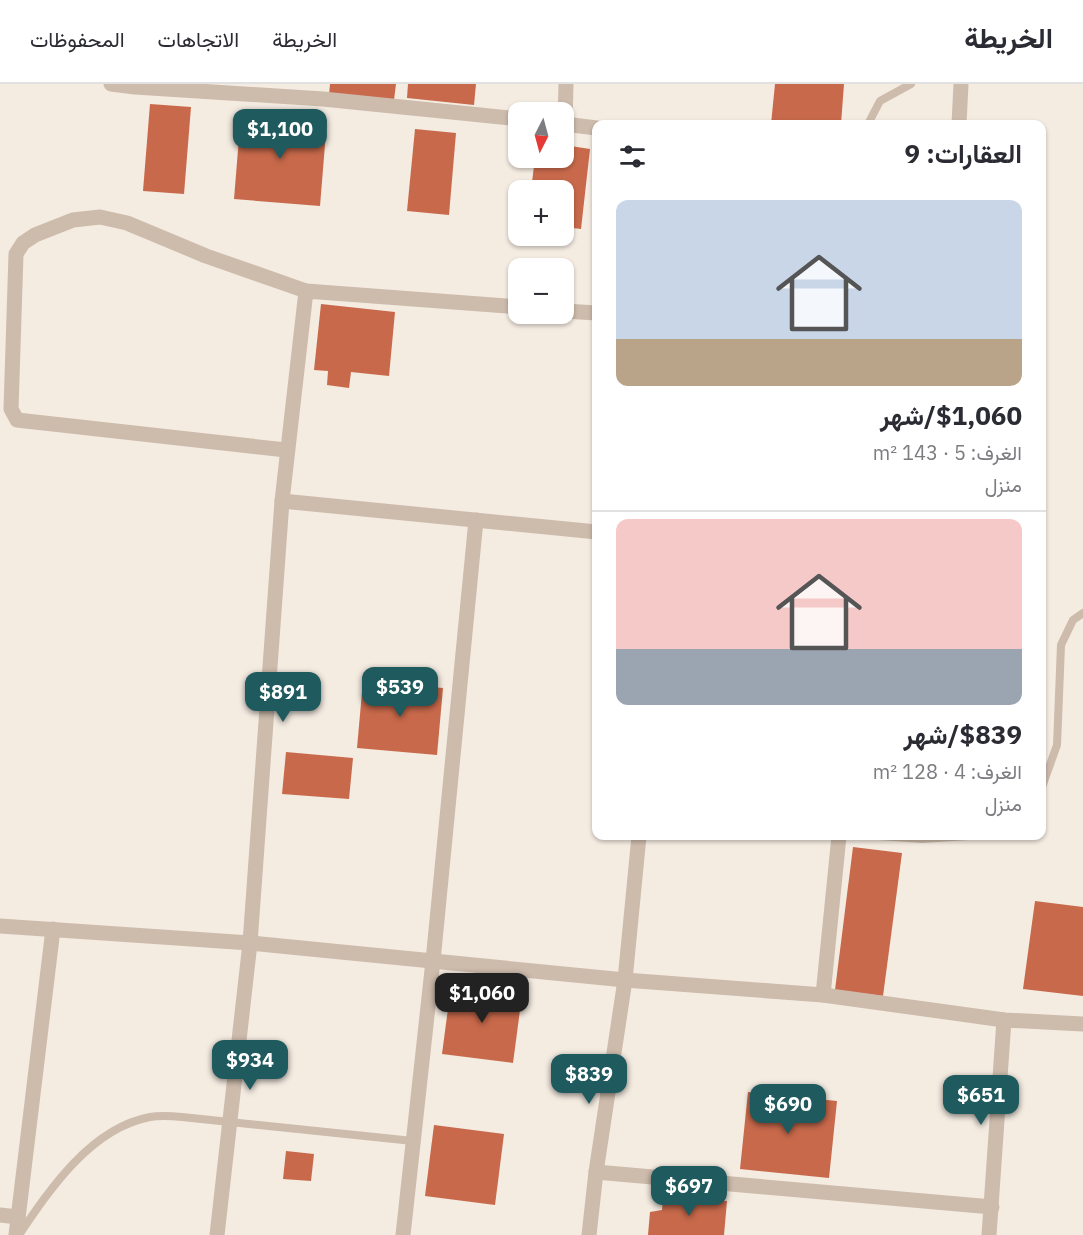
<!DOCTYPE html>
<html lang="ar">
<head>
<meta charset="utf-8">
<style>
  body { margin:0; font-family:"IBM Plex Sans",Vazirmatn,sans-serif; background:#f7f7f7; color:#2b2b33; direction:rtl; height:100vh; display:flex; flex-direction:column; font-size:22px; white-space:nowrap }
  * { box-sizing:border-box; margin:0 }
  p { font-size:20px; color:#7c7c81 }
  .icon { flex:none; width:33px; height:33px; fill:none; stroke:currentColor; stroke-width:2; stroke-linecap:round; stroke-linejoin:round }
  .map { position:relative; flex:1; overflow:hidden; direction:ltr }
  .details { position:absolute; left:592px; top:36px; width:454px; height:720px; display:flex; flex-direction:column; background:#fff; border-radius:12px; box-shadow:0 2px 4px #0004; direction:rtl }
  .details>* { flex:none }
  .needle { width:39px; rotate:186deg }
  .buttons { position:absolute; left:508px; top:18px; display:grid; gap:12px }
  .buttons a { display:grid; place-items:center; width:66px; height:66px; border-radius:12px; background:#fff; box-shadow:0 2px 4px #0004; font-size:30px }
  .price { position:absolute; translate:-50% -51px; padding:0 14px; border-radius:12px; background:#1f5a5e; color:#fff; font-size:20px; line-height:39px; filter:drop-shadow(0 2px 3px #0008) }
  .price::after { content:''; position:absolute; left:50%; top:36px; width:18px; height:14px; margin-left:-9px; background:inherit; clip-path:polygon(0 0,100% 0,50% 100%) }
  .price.selected { background:#222; color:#fff }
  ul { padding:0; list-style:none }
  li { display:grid; align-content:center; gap:12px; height:318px; padding:0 24px }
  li+li { border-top:2px solid #e1e1e2 }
  li span { display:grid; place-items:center; height:186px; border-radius:12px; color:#555 }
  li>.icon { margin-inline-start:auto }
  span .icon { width:108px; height:108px; fill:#fffc; stroke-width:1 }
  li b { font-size:26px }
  h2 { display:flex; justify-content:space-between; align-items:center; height:72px; padding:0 24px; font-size:26px }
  header { display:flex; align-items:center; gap:36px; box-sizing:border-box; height:84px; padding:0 30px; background:#fff; border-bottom:2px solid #e1e1e2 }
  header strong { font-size:28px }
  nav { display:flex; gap:33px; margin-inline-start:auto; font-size:21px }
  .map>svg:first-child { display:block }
</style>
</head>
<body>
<header>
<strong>الخريطة</strong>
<nav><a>الخريطة</a><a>الاتجاهات</a><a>المحفوظات</a></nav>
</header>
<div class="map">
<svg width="1083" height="1151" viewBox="0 0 1083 1151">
  <rect width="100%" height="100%" fill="#f4ebe1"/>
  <g fill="#c8694b">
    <polygon points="330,0 396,0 394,16 329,11"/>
    <polygon points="408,0 476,0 474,21 407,14"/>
    <polygon points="775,0 844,0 841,40 771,40"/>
    <polygon points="150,20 191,23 184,110 143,107"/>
    <polygon points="241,29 327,36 320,122 234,115"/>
    <polygon points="415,45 456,49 449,131 407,127"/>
    <polygon points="564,61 590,65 581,145 564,143 564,106 531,106 535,74 564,74"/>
    <polygon points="595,112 597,113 597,142 592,141"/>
    <polygon points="321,220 395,228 389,292 351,288 349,304 327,301 328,287 314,286"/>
    <polygon points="363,597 443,604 437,671 357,664"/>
    <polygon points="286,668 353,674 349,715 282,710"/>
    <polygon points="853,763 902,769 883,912 835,906"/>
    <polygon points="1035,817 1083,823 1083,912 1023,905"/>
    <polygon points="451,902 522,911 513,979 442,970"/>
    <polygon points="748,1008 837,1017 829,1094 740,1085"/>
    <polygon points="434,1041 504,1050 495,1121 425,1112"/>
    <polygon points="286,1067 314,1070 311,1097 283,1095"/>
    <polygon points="663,1112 727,1117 724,1151 648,1151 650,1128 662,1126"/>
  </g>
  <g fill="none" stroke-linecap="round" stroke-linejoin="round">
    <g stroke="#cdbbac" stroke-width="8">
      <polyline points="868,40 880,17 911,0"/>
      <polyline points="1042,703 1057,661 1061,561 1073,536 1083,529"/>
      <polyline points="879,752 922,755 969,752"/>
      <path d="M19,1151c31,-46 72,-107 131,-118 11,-2 22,-1 32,0l231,24"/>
    </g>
    <g stroke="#cdbbac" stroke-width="15">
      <polyline points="111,0 135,3 323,15 519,35"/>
      <polyline points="564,40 597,44"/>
      <polyline points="565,40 566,0"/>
      <polyline points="959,40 961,0"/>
      <polyline points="564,227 597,229"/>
      <polyline points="286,366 17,336 11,325 16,170 23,159 35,151 73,136 100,133 127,139 206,172 306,207"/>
      <polyline points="282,417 597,448"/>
      <polyline points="0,842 250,859 625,896 823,911 1004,936 1083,940"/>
      <polyline points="823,911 839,752"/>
      <polyline points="596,1088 992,1123"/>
      <polyline points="0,1131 18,1133"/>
      <polyline points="16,1151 53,845"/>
      <polyline points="217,1151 250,859 282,417 306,207 519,223"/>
      <polyline points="403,1151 433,877 476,436"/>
      <polyline points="589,1151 596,1088 625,896 639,752"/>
      <polyline points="989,1151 1004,936"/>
    </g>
  </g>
</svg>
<div class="buttons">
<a><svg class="needle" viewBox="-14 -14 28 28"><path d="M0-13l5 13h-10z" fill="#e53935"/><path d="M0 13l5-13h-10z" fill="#7c7c81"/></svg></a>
<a>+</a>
<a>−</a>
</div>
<b class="price" style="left:280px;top:76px">$1,100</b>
<b class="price" style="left:400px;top:634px">$539</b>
<b class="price" style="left:283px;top:639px">$891</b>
<b class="price selected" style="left:482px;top:940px">$1,060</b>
<b class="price" style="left:250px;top:1007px">$934</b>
<b class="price" style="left:589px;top:1021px">$839</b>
<b class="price" style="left:981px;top:1042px">$651</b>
<b class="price" style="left:788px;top:1051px">$690</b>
<b class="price" style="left:689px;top:1133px">$697</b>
<section class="details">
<h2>العقارات: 9<svg class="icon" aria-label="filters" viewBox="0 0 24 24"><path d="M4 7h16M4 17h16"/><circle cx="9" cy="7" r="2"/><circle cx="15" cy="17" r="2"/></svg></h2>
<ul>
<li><span style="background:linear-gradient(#c9d6e8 75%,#b9a48a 0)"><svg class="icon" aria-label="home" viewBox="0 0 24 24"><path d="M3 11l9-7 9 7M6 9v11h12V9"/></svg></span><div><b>$1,060/شهر</b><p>الغرف: 5 · 143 m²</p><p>منزل</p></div></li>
<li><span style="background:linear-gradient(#f6c9c9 70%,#9aa5b1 0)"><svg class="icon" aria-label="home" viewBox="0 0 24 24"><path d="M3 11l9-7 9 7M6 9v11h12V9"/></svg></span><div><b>$839/شهر</b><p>الغرف: 4 · 128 m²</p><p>منزل</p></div></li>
</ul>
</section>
</div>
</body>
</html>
